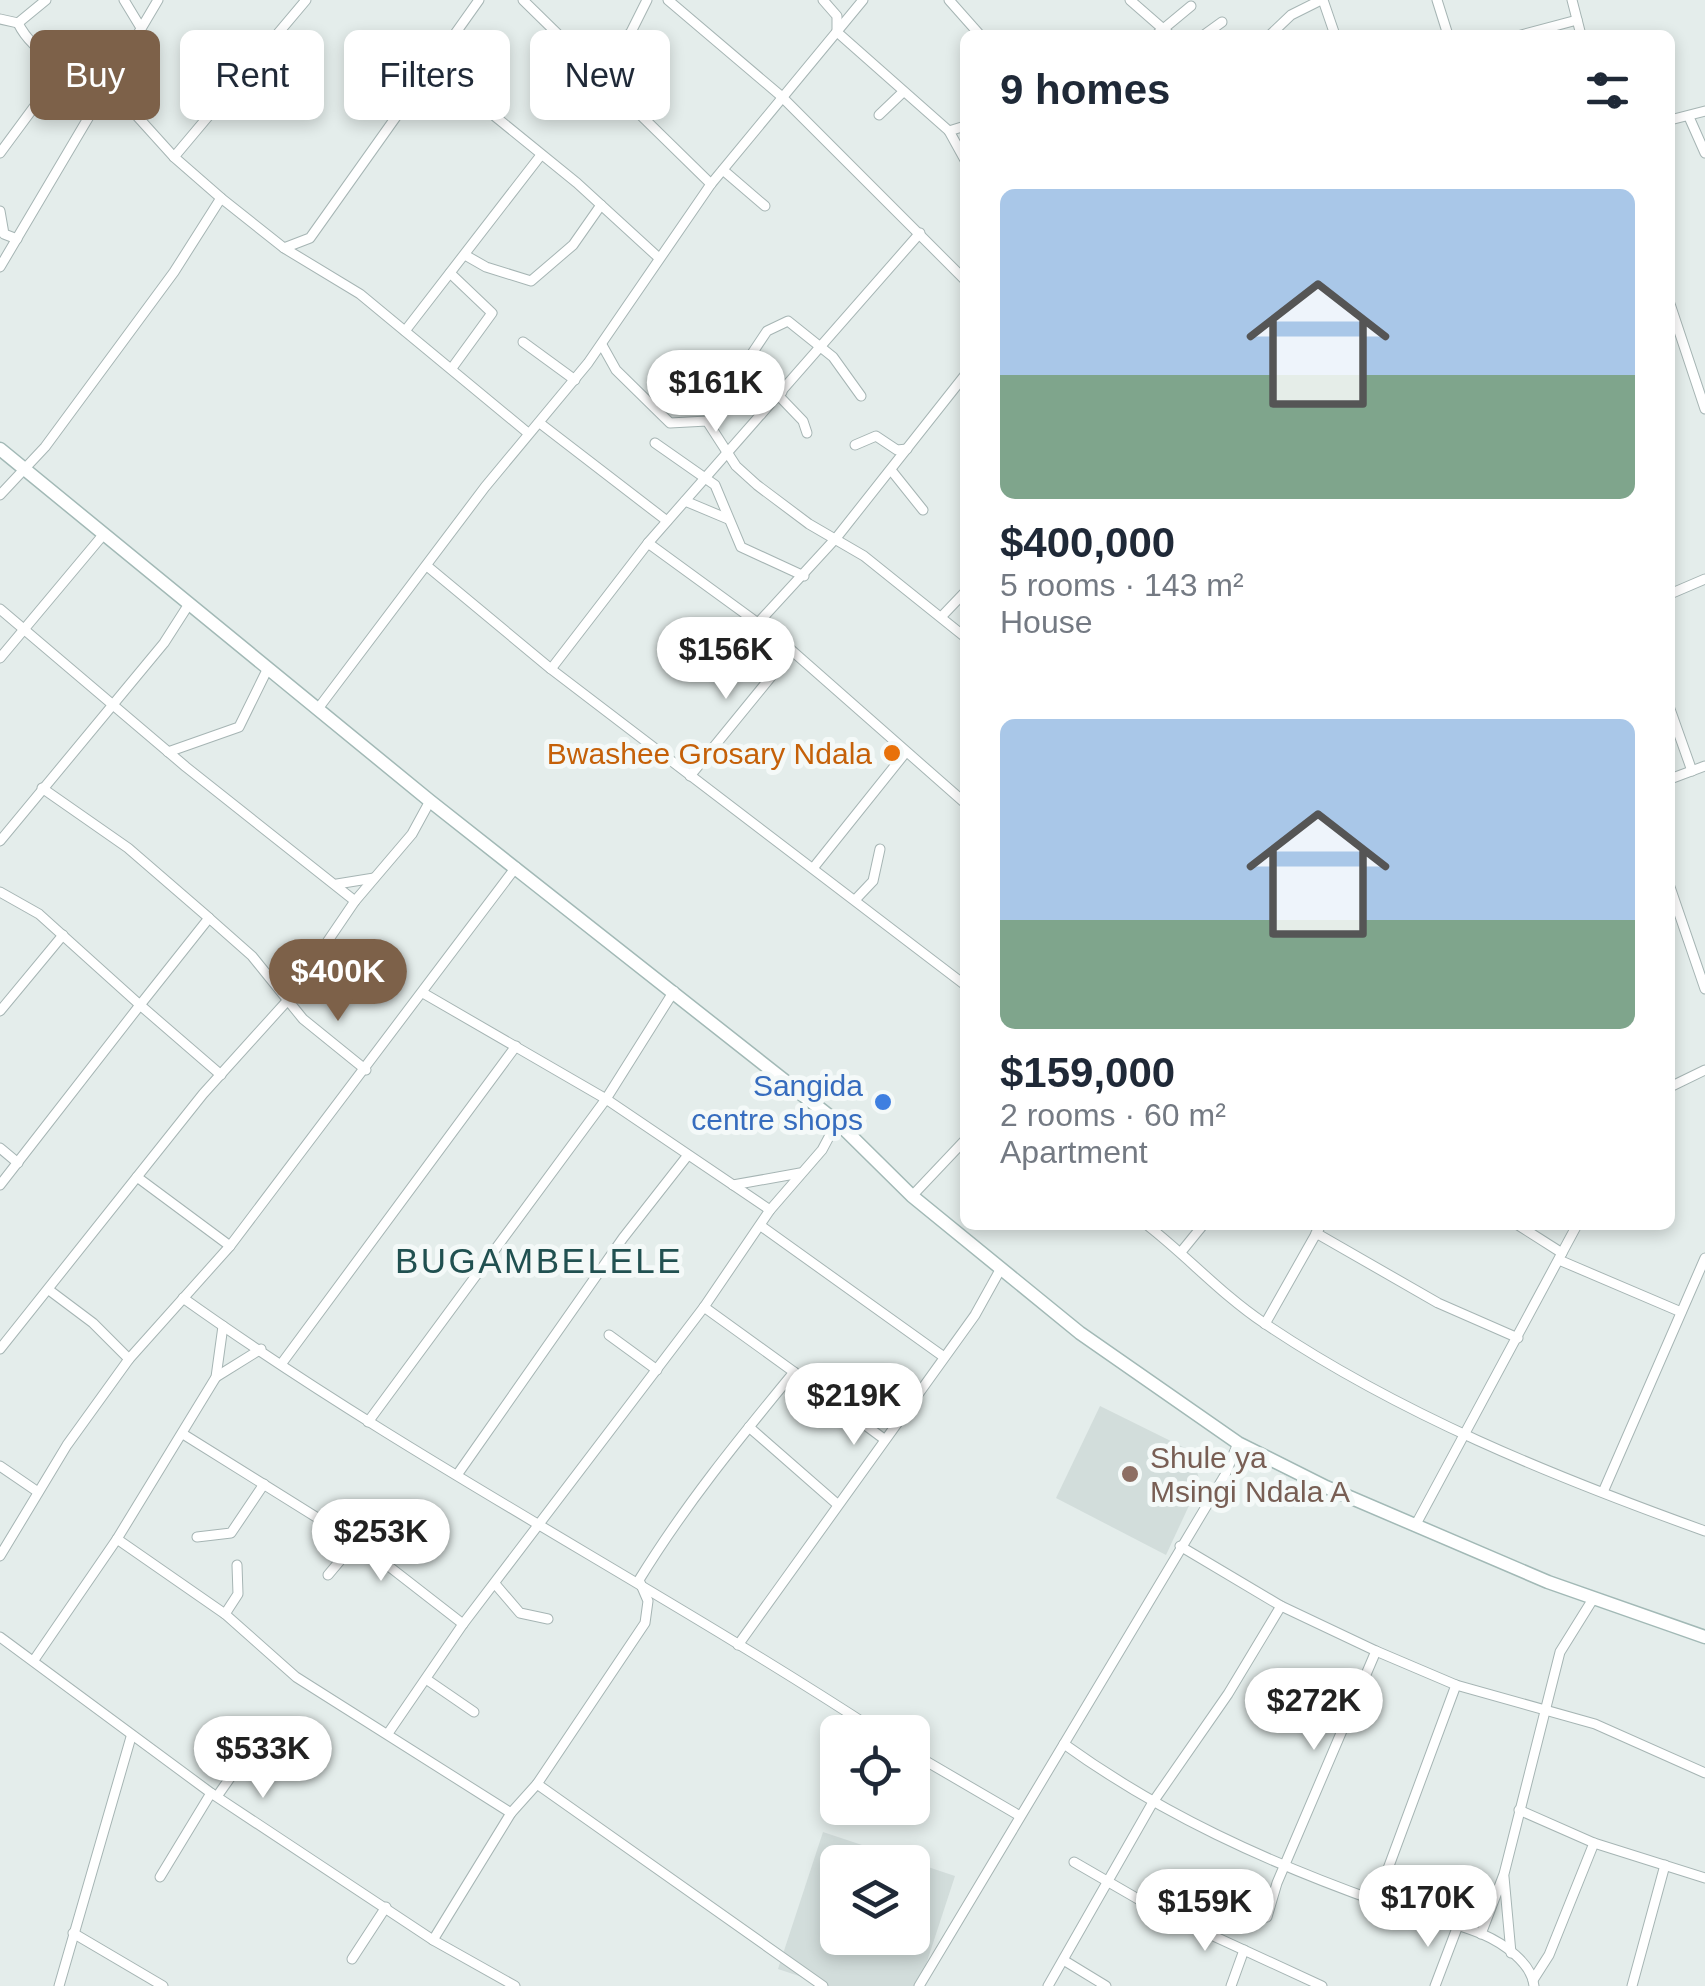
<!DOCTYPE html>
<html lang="en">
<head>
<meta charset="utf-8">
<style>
  body { margin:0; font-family:Helvetica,sans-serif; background:#f6f6f7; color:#1f2937; height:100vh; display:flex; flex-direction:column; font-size:38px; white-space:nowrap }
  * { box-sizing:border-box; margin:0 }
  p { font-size:32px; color:#747a83 }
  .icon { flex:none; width:55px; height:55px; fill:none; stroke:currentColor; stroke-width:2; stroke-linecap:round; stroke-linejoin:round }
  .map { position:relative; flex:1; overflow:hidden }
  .details { position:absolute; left:960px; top:30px; width:715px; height:1200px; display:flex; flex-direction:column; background:#fff; border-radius:15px; box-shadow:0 5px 15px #0003 }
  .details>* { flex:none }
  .top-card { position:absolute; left:30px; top:30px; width:780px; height:90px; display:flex; gap:20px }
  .tools { position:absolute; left:820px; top:1715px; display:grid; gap:20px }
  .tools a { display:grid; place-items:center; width:110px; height:110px; border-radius:15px; background:#fff; box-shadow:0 5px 15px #0003; font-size:50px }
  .price { position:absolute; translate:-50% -85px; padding:0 22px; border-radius:35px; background:#fff; color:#222; font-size:32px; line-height:65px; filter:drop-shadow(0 2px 5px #0008) }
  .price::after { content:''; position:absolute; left:50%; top:60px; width:30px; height:22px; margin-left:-15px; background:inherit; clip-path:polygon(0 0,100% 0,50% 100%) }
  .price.selected { background:#7d6149; color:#fff }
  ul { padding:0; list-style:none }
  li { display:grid; align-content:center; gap:20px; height:530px; padding:0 40px }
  li span { display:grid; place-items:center; height:310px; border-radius:15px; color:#555 }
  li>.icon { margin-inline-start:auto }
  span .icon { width:180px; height:180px; fill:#fffc; stroke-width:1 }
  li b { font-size:42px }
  h2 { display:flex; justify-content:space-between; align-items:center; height:120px; padding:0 40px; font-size:42px }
  .chip { padding:0 35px; border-radius:15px; background:#fff; box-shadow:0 5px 15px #0003; font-size:35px; line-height:90px }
  .chip.selected { background:#7d6149; color:#fff }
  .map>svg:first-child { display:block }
</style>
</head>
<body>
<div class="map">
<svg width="1705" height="1986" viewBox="0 0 1705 1986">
  <rect width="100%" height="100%" fill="#e4edeb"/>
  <g fill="#d2dddb" fill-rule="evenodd">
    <polygon points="1100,1406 1191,1451 1200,1482 1166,1555 1056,1498"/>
    <path d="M823,1832l132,44 -36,110h-90l-51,-17zM838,1862h74v76h-74z"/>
  </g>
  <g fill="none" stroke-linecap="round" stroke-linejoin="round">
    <defs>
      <g id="street">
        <polyline points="124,0 141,28"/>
        <polyline points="523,0 711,184"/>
        <polyline points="668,0 781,96 965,280"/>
        <polyline points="823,0 837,16 837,32 949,131 965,160"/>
        <polyline points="949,0 980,35"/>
        <polyline points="1130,0 1170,35"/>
        <polyline points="1323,0 1335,35"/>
        <polyline points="1437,0 1448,35"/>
        <polyline points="1572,0 1581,35"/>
        <polyline points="0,19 18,23 46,0"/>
        <path d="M18,23c15,31 61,56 95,53"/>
        <polyline points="1156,35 1191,6"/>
        <polyline points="1204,35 1222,22"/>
        <polyline points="1270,35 1291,15 1321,0"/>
        <polyline points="1521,35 1577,20"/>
        <polyline points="433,66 577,183 659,258"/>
        <polyline points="597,70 631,32 647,0"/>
        <polyline points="108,84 174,157 221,198 284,248 360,294 528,433"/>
        <polyline points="613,85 627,68"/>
        <polyline points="879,115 902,93"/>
        <polyline points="1689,117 1705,153"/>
        <polyline points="1670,120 1705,111"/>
        <polyline points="949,131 965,126"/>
        <polyline points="0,153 65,65"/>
        <polyline points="174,157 306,0"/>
        <polyline points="723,170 765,206"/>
        <polyline points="0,211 4,234 17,239"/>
        <polyline points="284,248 310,238 479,0"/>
        <polyline points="465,255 486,267 531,281 573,245 601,205"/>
        <polyline points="0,267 158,0"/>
        <polyline points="450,273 492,313 452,368"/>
        <polyline points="1670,304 1705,409"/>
        <polyline points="405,331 541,155"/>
        <polyline points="523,342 575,380"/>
        <polyline points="602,345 616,370 670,423 707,421 736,466 757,485 809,524 864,556 965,637"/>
        <polyline points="750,366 746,380 761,414"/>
        <polyline points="782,392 750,366 749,358 767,331 788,321 833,357 861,396"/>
        <polyline points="778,395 803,421 807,433"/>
        <polyline points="541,424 667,521"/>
        <polyline points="655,443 715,485 741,547 804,576"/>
        <polyline points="855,445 876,436 897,450 907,449"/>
        <polyline points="891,470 923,510"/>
        <polyline points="0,495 45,447 174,272 221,198"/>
        <polyline points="685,501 728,519"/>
        <polyline points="648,543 773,634 965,803"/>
        <polyline points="427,566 551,669 965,985"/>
        <polyline points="1670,594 1705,579"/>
        <polyline points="0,609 186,767 355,901"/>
        <polyline points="943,615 965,592"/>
        <polyline points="758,623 837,537 965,375"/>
        <polyline points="0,658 103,535"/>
        <polyline points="551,669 648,543 920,233"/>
        <polyline points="320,706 485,487 588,363 711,184 863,0"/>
        <polyline points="1670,709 1692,771"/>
        <polyline points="168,752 239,727 268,668"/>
        <polyline points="690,776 792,651"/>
        <polyline points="1670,779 1705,766"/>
        <polyline points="42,788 128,848 209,918"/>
        <polyline points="0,841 164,643 189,604"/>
        <polyline points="814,867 906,752"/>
        <polyline points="337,884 374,878"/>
        <polyline points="1670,887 1705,989"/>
        <polyline points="0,892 39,914 140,1005 209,918 252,956 303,1019 366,1070"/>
        <polyline points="855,900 873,881 880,849"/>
        <polyline points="423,993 606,1099 770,1210"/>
        <polyline points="0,1011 63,935"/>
        <polyline points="1670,1087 1705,1070"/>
        <polyline points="0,1148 18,1163"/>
        <polyline points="137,1177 230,1246"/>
        <polyline points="0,1185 140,1005 221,1075"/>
        <polyline points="733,1185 800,1173"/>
        <polyline points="912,1196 965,1140"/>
        <path d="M1147,1225c40,31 75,70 117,98 135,91 288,153 441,208"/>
        <polyline points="1518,1225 1562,1253"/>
        <polyline points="761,1226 944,1357"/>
        <polyline points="1316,1233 1438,1303 1518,1338"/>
        <polyline points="1181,1252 1203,1225"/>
        <polyline points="1559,1260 1681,1312"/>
        <polyline points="49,1290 93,1323 129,1359"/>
        <path d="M183,1298c223,159 467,285 695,434"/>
        <polyline points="1265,1324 1321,1225"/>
        <polyline points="609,1335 657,1370"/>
        <polyline points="0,1349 203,1094 287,1001 355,901 412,834 430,801"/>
        <polyline points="282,1363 516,1046"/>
        <polyline points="794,1372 884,1439"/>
        <polyline points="216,1377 261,1349"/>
        <polyline points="368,1422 606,1099 674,991"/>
        <polyline points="749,1427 837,1504"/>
        <polyline points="183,1434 364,1547 463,1624 704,1307 770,1210 822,1150 837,1122"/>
        <polyline points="0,1466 38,1492"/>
        <polyline points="457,1475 623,1238 688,1155"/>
        <polyline points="1603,1492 1705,1258"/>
        <polyline points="1415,1526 1577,1225"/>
        <polyline points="197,1537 231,1533 264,1484"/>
        <polyline points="117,1539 225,1614 296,1677 511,1813"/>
        <polyline points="1180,1546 1281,1606 1376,1651 1456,1685 1595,1724 1705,1773"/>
        <polyline points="0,1556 67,1445 129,1359 230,1246 516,867"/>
        <polyline points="328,1575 349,1550 363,1547"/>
        <polyline points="496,1585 520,1613 548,1619"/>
        <polyline points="225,1614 238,1594 237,1565"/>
        <polyline points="0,1637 211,1793 433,1940 515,1986"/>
        <polyline points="738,1645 975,1315 1000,1270"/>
        <polyline points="34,1660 117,1539 216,1377 223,1326"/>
        <polyline points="426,1679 474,1712"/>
        <polyline points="389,1732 463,1624"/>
        <path d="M1064,1744c97,70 203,118 315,158 33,12 71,18 103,32 21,9 50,29 52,52"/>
        <polyline points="912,1753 1020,1816"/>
        <polyline points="537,1784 823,1986"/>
        <polyline points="218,1795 244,1758"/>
        <polyline points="1519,1810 1594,1843 1705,1878"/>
        <polyline points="1074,1862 1157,1910 1322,1986"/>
        <polyline points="160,1877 211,1793"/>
        <polyline points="1504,1877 1511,1953"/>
        <polyline points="1376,1901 1456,1685"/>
        <polyline points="1267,1917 1277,1883 1376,1651"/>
        <polyline points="73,1933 163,1986"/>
        <polyline points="1481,1934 1504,1874 1560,1652 1593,1599"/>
        <path d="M433,1940l78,-127 26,-29 108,-161 3,-22 -9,-21c46,-75 99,-140 155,-208l-90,-65"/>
        <polyline points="352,1959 386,1907"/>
        <polyline points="1065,1961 1106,1986"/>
        <polyline points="1533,1980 1549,1955 1594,1843"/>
        <polyline points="59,1986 131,1737"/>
        <polyline points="919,1986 1225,1475 1238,1443"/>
        <polyline points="1048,1986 1153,1802 1228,1694 1281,1606"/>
        <polyline points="1231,1986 1244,1950"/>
        <polyline points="1435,1986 1457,1928"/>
        <polyline points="1632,1986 1665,1865"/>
      </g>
      <polyline id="secondary" points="0,449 430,801 837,1122 912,1196 1080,1333 1238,1443 1326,1487 1548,1582 1705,1637"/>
    </defs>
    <use href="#street" stroke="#a6b5b4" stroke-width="11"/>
    <use href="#secondary" stroke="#a2b9b6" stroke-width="15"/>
    <use href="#street" stroke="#fff" stroke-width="9"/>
    <use href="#secondary" stroke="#fff" stroke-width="12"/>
  </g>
  <circle fill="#e8710a" stroke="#f4f9f8" stroke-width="4" cx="892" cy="753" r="10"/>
  <circle fill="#3f7fe0" stroke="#f4f9f8" stroke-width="4" cx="883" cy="1102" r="10"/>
  <circle fill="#8d6e63" stroke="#f4f9f8" stroke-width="4" cx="1130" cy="1474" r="10"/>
  <g text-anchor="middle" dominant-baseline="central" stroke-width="10" stroke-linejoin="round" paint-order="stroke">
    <g font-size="30" fill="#c56008" stroke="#f4f9f8" text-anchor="end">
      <text x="872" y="753">Bwashee Grosary Ndala</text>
    </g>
    <g font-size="30" fill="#366cbe" stroke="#f4f9f8" text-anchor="end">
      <text x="863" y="1085">Sangida<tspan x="863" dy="34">centre shops</tspan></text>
    </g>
    <g font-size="30" fill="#785e54" stroke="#f4f9f8" text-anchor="start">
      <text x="1150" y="1457">Shule ya<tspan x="1150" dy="34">Msingi Ndala A</tspan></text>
    </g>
    <g font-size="35" letter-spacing="2.5" fill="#205050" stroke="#f4f9f8">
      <text x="539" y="1260">BUGAMBELELE</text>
    </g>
  </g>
</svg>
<div class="tools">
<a><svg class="icon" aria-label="locate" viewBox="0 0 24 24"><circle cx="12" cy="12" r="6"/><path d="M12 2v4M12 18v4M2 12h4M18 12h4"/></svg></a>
<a><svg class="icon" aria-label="layers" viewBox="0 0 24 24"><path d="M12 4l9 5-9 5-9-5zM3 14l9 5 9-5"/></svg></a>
</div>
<b class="price" style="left:716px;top:435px">$161K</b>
<b class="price" style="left:726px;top:702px">$156K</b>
<b class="price selected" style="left:338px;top:1024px">$400K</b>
<b class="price" style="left:854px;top:1448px">$219K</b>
<b class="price" style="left:381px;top:1584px">$253K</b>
<b class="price" style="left:1314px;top:1753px">$272K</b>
<b class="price" style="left:263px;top:1801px">$533K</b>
<b class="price" style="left:1428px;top:1950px">$170K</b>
<b class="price" style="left:1205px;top:1954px">$159K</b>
<div class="top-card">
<a class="chip selected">Buy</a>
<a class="chip">Rent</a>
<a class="chip">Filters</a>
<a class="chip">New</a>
</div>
<section class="details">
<h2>9 homes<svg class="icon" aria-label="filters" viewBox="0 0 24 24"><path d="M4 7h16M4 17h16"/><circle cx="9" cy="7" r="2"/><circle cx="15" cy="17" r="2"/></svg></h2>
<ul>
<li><span style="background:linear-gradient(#a9c7e8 60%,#7fa58c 0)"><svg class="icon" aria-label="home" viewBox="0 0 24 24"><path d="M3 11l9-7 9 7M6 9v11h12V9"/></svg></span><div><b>$400,000</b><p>5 rooms · 143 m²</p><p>House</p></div></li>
<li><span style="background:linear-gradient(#a9c7e8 65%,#7fa58c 0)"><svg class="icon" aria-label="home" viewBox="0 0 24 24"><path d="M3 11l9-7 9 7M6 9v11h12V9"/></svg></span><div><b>$159,000</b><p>2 rooms · 60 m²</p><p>Apartment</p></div></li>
</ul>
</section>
</div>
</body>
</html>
